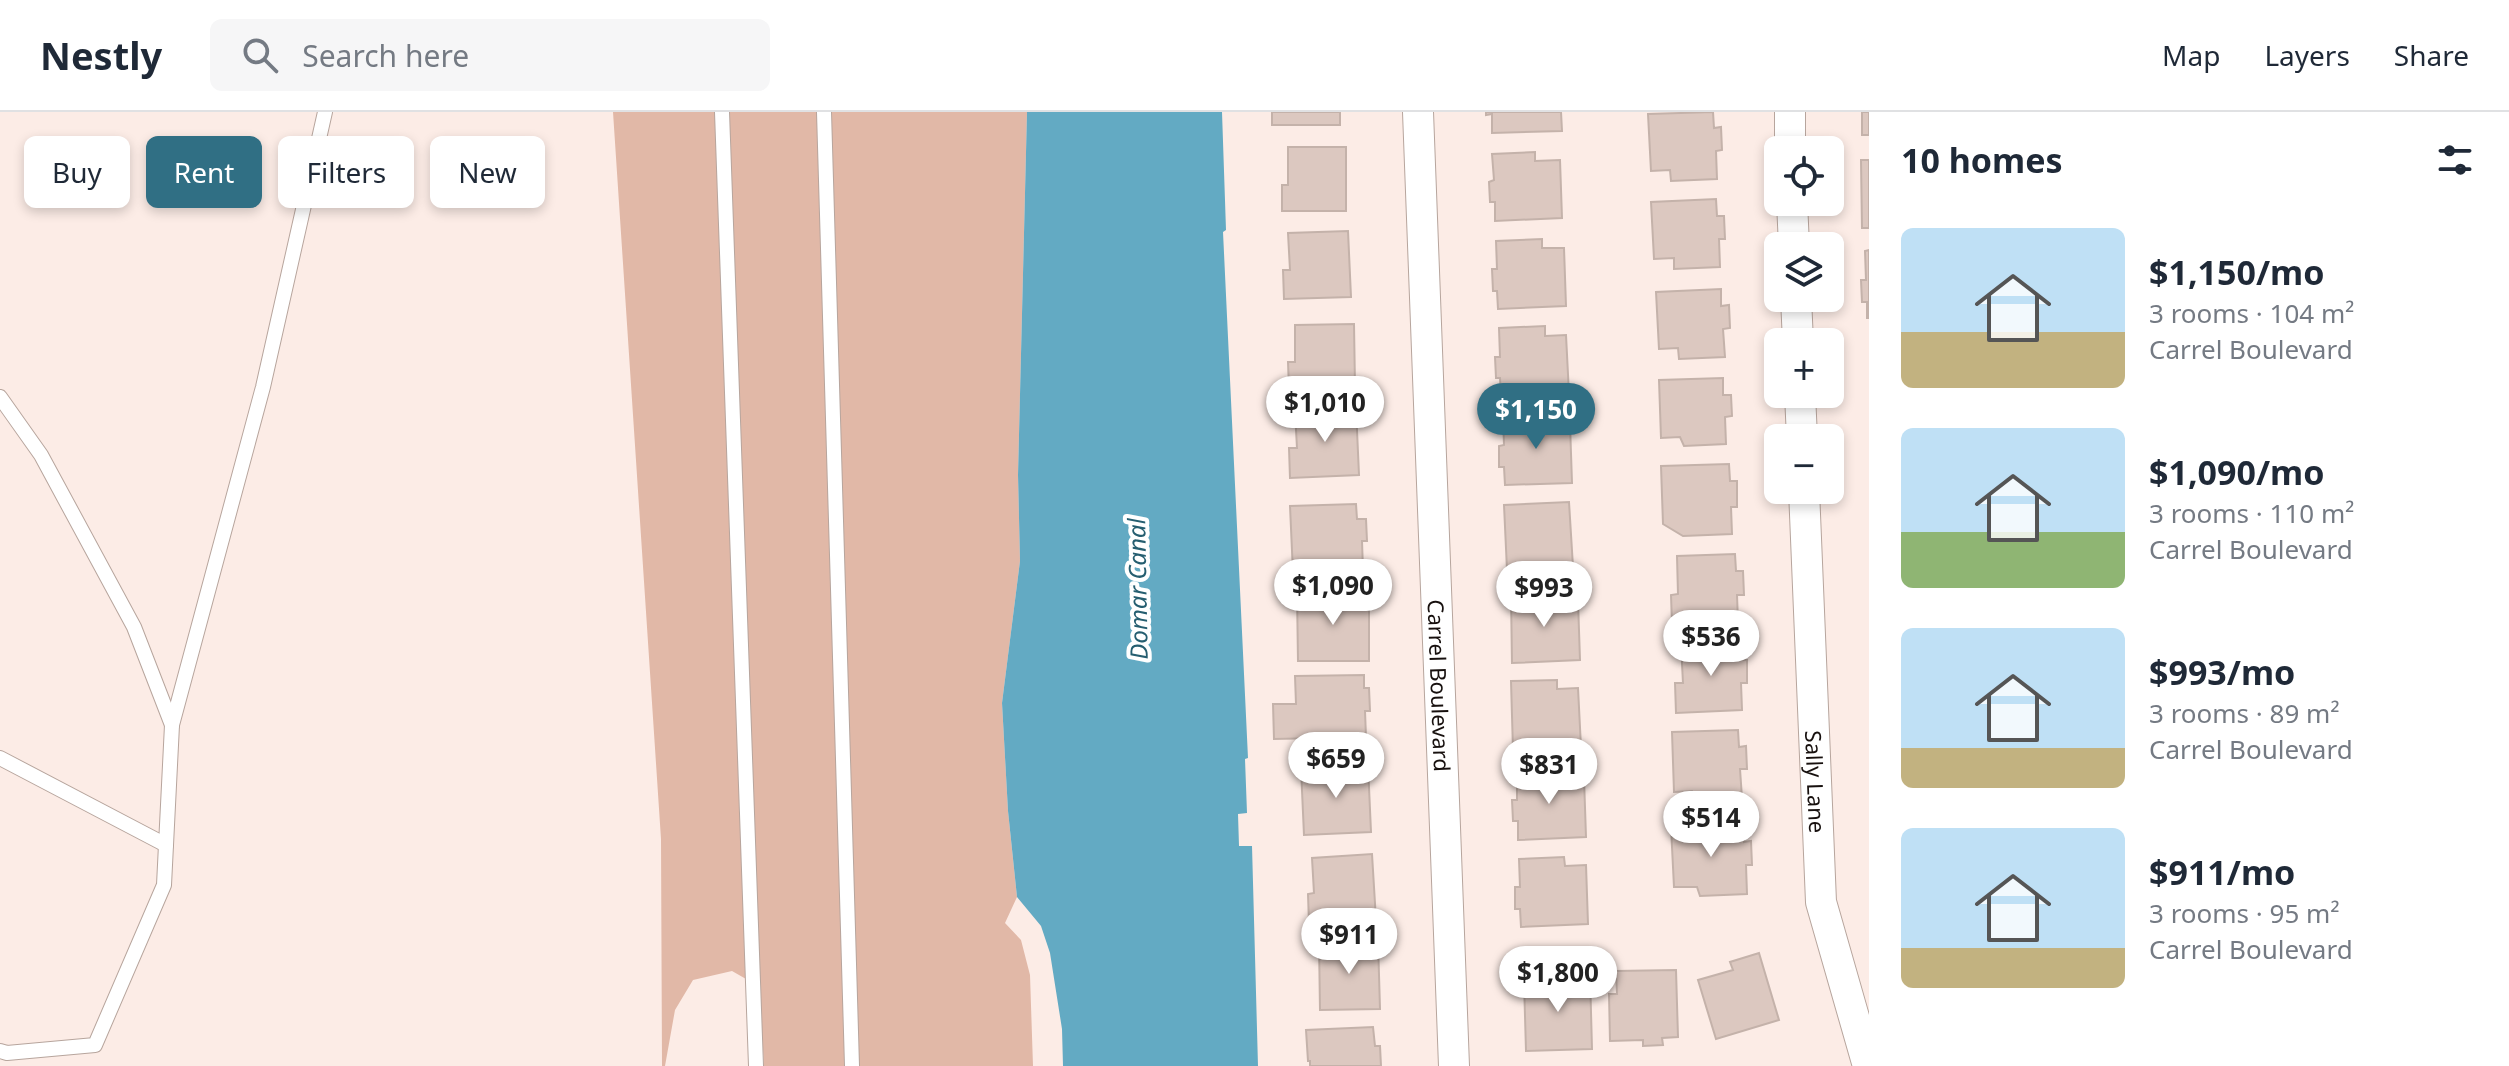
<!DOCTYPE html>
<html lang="en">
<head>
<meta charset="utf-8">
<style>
  body { margin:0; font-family:"Noto Sans",sans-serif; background:#f6f6f7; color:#1f2937; height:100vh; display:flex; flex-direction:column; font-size:30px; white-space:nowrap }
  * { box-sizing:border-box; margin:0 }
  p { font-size:26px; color:#747a83 }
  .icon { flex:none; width:44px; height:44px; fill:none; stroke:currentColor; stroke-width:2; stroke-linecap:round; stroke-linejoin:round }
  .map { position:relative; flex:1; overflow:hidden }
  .panel { display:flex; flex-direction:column; background:#fff; width:640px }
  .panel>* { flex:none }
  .guide { position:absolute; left:24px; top:24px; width:760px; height:72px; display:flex; gap:16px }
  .tools { position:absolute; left:1764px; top:24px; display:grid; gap:16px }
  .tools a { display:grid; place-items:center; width:80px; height:80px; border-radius:12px; background:#fff; box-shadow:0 4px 12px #0003; font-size:40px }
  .price { position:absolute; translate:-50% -68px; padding:0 18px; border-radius:28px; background:#fff; color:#222; font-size:26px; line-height:52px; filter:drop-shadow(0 2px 4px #0008) }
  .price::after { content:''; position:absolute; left:50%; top:48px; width:24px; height:18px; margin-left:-12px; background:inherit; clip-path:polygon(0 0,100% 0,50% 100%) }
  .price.selected { background:#306f84; color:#fff }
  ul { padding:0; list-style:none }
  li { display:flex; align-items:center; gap:24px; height:200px; padding:0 32px }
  li span { display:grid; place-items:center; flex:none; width:224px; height:160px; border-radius:12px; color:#555 }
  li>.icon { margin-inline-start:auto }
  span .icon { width:96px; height:96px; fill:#fffc; stroke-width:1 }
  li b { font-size:34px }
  h2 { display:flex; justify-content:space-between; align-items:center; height:96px; padding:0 32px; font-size:34px }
  .chip { padding:0 28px; border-radius:12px; background:#fff; box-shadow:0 4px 12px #0003; font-size:28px; line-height:72px }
  .chip.selected { background:#306f84; color:#fff }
  header { display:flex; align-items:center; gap:48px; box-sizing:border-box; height:112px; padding:0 40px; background:#fff; border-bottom:2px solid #e0e1e3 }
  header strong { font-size:38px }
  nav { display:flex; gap:44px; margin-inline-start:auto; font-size:28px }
  .search { width:560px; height:72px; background:#f6f6f7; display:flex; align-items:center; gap:20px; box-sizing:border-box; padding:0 28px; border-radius:12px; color:#747a83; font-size:30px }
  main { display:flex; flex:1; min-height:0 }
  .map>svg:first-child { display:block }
</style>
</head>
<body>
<header>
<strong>Nestly</strong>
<div class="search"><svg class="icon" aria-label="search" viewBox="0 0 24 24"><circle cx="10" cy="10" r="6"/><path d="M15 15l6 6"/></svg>Search here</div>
<nav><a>Map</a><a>Layers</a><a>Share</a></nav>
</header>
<main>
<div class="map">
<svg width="1869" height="954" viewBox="0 0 1869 954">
  <rect width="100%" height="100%" fill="#fcece6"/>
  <polygon fill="#e1b8a7" points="613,0 1027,0 1018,363 1020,449 1002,591 1008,699 1017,785 1005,811 1021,828 1030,863 1033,954 764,954 763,937 746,867 732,859 693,868 675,898 665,954 662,954 661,727"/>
  <polygon fill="#63aac3" points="1027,0 1222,0 1226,118 1223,120 1248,646 1245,647 1247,701 1238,702 1239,734 1252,734 1258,954 1063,954 1062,917 1050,841 1041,814 1017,785 1008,699 1002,591 1020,449 1018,363"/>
  <g fill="#dcc8c0" stroke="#c4b2aa" stroke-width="2">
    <rect x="1272" y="0" width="68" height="13"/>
    <polygon points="1486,0 1561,0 1562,19 1492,21 1492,2 1486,3"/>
    <polygon points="1713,0 1714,16 1721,15 1722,38 1716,39 1717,67 1671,69 1670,58 1651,59 1648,2"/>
    <rect x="1862" y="0" width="7" height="23"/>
    <polygon points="1288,35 1346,35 1346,99 1282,99 1282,73 1288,73"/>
    <polygon points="1535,40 1535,49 1560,48 1562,106 1495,109 1495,90 1490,90 1489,70 1494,68 1492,42"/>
    <polygon points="1861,48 1869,48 1869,116 1862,116"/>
    <polygon points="1716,87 1717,104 1724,104 1725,127 1719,127 1720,155 1674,157 1674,146 1654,147 1651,90"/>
    <polygon points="1348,119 1351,185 1284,187 1283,158 1290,158 1288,121"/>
    <polygon points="1542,127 1542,136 1564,136 1566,194 1498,197 1497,179 1493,179 1492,157 1497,157 1496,129"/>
    <polygon points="1869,138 1869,206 1867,206 1867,190 1862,190 1861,168 1866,168 1865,139"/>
    <polygon points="1721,177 1721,194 1729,193 1730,216 1723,217 1725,245 1679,247 1678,236 1659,237 1656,180"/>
    <polygon points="1354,212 1355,275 1289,277 1288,250 1295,250 1295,213"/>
    <polygon points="1545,214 1545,224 1566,223 1569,282 1501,285 1500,266 1496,266 1495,245 1500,245 1499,216"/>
    <polygon points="1723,266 1723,283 1731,283 1732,304 1725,305 1726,332 1684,334 1680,325 1661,326 1659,268"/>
    <polygon points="1356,296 1359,363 1290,366 1289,336 1297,336 1295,299"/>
    <polygon points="1548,303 1549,313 1570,312 1572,371 1505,373 1504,355 1499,355 1499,334 1504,333 1503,305"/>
    <polygon points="1729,352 1730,369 1737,369 1737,395 1731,395 1732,422 1683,424 1663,412 1661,354"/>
    <polygon points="1569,390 1573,455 1507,458 1504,393"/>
    <polygon points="1356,392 1357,407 1366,407 1367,429 1362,429 1363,458 1293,461 1290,394"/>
    <polygon points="1735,442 1736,459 1743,459 1744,483 1737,483 1738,510 1672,512 1671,483 1678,482 1677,444"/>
    <polygon points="1556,480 1557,490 1578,489 1580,548 1512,551 1511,483"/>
    <polygon points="1297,481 1369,481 1369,549 1298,549"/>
    <polygon points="1739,531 1739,548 1747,548 1747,571 1741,571 1742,598 1676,601 1675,571 1683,571 1681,532"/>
    <polygon points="1364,563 1364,576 1369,576 1370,599 1365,599 1366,625 1274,627 1273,592 1296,592 1295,564"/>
    <polygon points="1557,568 1557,577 1578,576 1581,635 1513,638 1511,569"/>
    <polygon points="1738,618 1739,635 1746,634 1747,657 1740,657 1742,686 1695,688 1692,679 1674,680 1672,620"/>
    <polygon points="1368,653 1371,720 1304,723 1301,656"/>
    <polygon points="1562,657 1562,667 1584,666 1586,725 1518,728 1518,709 1513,709 1512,688 1517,688 1517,659"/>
    <polygon points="1743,712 1744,730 1751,729 1752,753 1746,753 1747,782 1700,784 1697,775 1674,775 1671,715"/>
    <polygon points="1372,742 1376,808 1309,812 1308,782 1314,781 1312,746"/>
    <polygon points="1564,745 1565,754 1586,753 1588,812 1521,815 1520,797 1515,797 1515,775 1520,775 1519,747"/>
    <polygon points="1378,829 1380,897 1320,898 1319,830"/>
    <polygon points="1759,841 1779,908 1716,927 1698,868 1733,858 1730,850"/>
    <polygon points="1676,858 1678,925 1662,926 1663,933 1643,934 1643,928 1610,929 1609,882 1617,882 1616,859"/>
    <polygon points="1590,863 1592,937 1526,939 1524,869 1560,868 1560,864"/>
    <polygon points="1373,915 1375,934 1380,934 1381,954 1310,954 1310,949 1308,949 1306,918"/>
  </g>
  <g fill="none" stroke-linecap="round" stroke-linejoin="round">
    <defs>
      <g id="lane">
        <polyline points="722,0 756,954"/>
        <polyline points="824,0 852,954"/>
        <polyline points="0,285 41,343 134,515 172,613"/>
        <polyline points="0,646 166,733"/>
        <polyline points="0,939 7,941 95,933 164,773 172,613 263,275 325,0"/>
      </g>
      <g id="street">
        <path id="s1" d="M1418,0l36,954"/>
        <polyline points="1790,0 1790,38"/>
        <polyline points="1792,90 1794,134"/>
        <polyline points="1796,186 1798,230"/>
        <polyline points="1800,282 1802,326"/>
        <path id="s2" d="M1804,378l17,412 47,164"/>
      </g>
    </defs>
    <use href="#lane" stroke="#b7a59d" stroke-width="16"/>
    <use href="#street" stroke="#b7a59d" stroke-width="32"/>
    <use href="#lane" stroke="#fff" stroke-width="14"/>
    <use href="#street" stroke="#fff" stroke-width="30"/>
  </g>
  <g text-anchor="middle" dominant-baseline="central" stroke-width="8" stroke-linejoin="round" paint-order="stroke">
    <g font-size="22" fill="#17100e" stroke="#fff">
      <text stroke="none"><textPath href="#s1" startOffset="574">Carrel Boulevard</textPath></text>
      <text stroke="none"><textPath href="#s2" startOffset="292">Sally Lane</textPath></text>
    </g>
    <g font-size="24" font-style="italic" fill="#255e70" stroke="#fff">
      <text transform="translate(1137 477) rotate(-91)">Domar Canal</text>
    </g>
  </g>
</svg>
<div class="tools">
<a><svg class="icon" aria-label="locate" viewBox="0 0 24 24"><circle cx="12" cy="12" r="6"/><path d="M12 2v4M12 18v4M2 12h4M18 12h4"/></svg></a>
<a><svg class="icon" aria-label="layers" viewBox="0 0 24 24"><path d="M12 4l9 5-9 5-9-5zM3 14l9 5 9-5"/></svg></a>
<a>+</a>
<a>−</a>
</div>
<b class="price" style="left:1325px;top:332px">$1,010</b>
<b class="price selected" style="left:1536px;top:339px">$1,150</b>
<b class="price" style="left:1333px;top:515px">$1,090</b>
<b class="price" style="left:1544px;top:517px">$993</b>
<b class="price" style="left:1711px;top:566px">$536</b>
<b class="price" style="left:1336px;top:688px">$659</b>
<b class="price" style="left:1549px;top:694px">$831</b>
<b class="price" style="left:1711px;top:747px">$514</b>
<b class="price" style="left:1349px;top:864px">$911</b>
<b class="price" style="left:1558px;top:902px">$1,800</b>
<div class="guide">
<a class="chip">Buy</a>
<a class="chip selected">Rent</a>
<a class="chip">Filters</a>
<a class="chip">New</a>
</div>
</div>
<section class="panel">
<h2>10 homes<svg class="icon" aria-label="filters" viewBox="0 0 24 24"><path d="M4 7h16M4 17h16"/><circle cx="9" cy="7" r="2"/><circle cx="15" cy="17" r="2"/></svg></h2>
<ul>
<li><span style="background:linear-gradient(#bfe0f5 65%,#c2b280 0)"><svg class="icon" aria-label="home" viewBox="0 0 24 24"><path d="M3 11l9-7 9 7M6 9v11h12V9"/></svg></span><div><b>$1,150/mo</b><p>3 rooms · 104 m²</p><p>Carrel Boulevard</p></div></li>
<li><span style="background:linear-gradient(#bfe0f5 65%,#8fb573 0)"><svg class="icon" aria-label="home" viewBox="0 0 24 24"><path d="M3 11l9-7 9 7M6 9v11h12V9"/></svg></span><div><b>$1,090/mo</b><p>3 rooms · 110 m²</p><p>Carrel Boulevard</p></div></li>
<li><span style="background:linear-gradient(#bfe0f5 75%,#c2b280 0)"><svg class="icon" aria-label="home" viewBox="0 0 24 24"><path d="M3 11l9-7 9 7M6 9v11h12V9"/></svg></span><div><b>$993/mo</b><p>3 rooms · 89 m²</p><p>Carrel Boulevard</p></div></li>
<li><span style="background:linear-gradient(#bfe0f5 75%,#c2b280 0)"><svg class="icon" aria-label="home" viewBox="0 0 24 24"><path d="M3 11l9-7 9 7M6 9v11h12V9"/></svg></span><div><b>$911/mo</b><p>3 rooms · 95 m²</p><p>Carrel Boulevard</p></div></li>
</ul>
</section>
</main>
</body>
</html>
